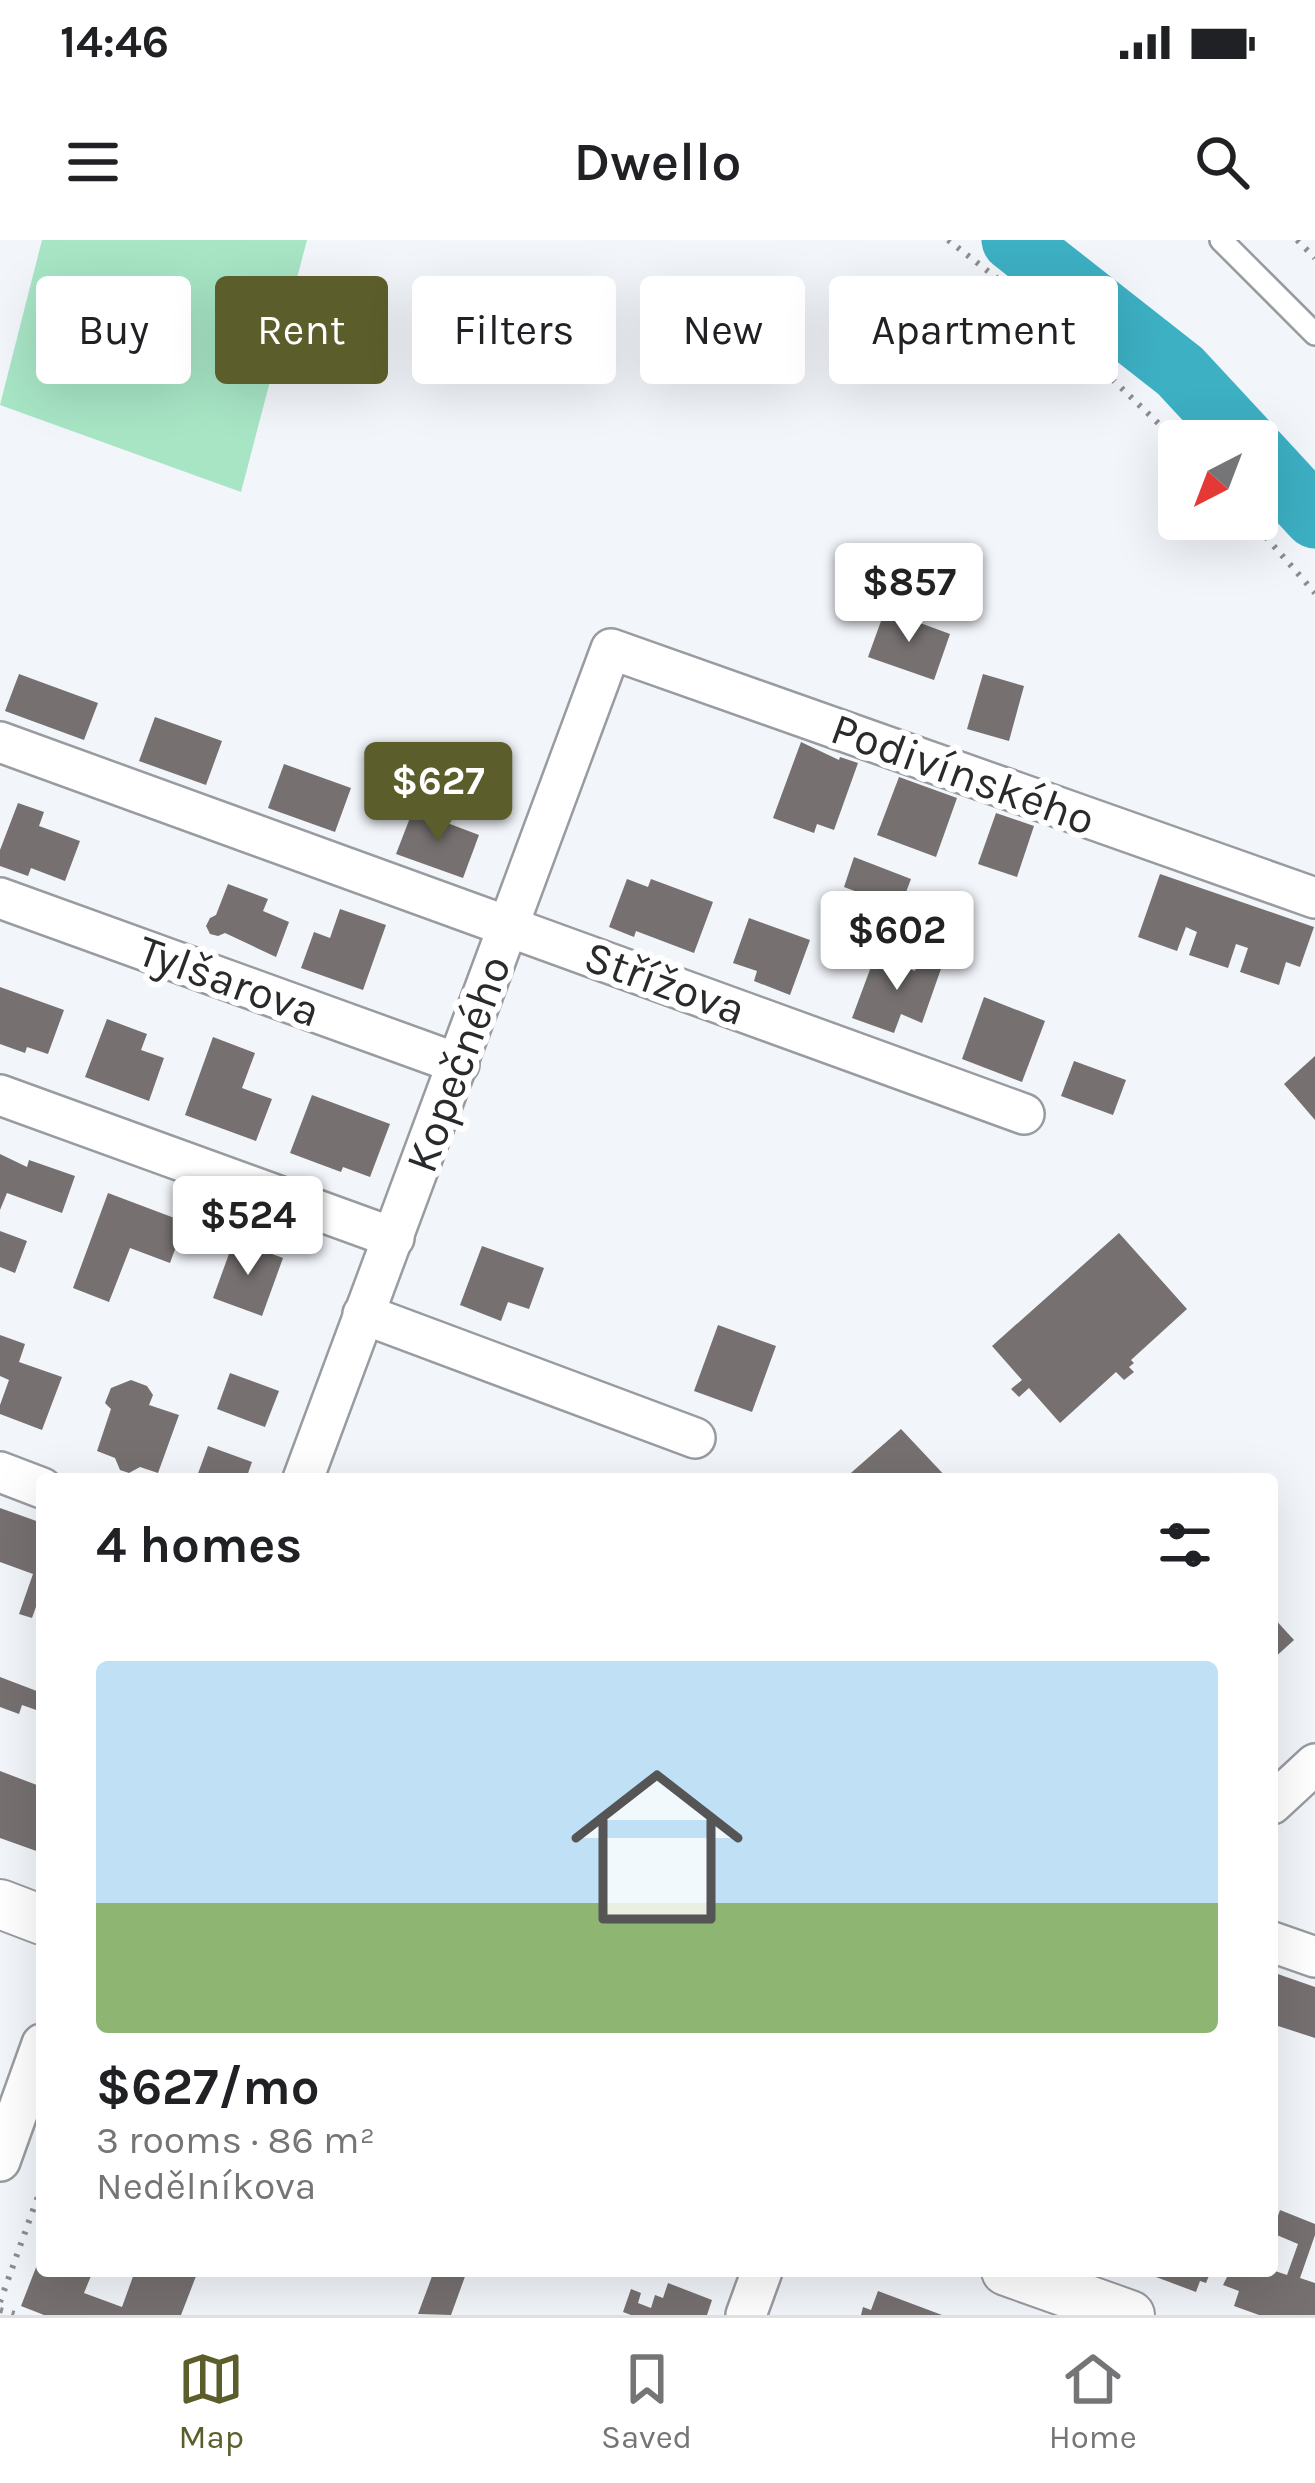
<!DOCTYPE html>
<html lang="en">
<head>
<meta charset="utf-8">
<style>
  body { margin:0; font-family:Karla,sans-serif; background:#f6f6f6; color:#202124; height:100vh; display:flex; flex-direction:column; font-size:45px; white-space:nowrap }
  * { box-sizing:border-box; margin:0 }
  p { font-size:39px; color:#757577 }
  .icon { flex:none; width:66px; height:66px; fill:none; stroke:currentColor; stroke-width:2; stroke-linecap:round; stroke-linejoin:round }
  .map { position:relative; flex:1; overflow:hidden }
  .side { position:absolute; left:36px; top:1233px; width:1242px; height:804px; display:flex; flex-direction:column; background:#fff; border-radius:12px; box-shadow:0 12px 48px #0002 }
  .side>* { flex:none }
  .guide { position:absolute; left:36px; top:36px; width:1245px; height:108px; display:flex; gap:24px }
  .needle { width:78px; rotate:222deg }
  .controls { position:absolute; left:1158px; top:180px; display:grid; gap:24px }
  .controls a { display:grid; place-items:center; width:120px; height:120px; border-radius:12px; background:#fff; box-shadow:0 12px 48px #0002; font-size:60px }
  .price { position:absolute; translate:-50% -102px; padding:0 27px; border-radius:12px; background:#fff; color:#222; font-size:39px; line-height:78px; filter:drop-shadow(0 3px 6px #0008) }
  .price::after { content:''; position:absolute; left:50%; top:72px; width:36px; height:27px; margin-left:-18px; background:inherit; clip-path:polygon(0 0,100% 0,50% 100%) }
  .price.on { background:#5b5d2a; color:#fff }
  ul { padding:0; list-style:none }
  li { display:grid; align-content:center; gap:24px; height:636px; padding:0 60px }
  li+li { border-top:3px solid #e0e0e0 }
  li span { display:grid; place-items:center; height:372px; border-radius:12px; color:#555 }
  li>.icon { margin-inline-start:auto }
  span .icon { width:216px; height:216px; fill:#fffc; stroke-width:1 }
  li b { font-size:51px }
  h2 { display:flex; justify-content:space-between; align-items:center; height:144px; padding:0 60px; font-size:51px }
  .pill { padding:0 42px; border-radius:12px; background:#fff; box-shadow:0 12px 48px #0002; font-size:42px; line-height:108px }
  .pill.on { background:#5b5d2a; color:#fff }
  .status { display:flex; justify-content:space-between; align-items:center; height:84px; padding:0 60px; background:#fff; direction:ltr }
  .status svg { height:33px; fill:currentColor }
  header { display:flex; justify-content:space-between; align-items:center; height:156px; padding:0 60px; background:#fff; font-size:54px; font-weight:600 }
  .menu { display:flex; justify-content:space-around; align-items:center; height:168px; border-top:3px solid #e0e0e0; background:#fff; font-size:33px; color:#757577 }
  .menu a { display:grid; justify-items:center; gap:6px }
  .menu .on { color:#5b5d2a }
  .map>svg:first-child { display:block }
</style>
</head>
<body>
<div class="status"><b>14:46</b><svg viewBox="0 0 49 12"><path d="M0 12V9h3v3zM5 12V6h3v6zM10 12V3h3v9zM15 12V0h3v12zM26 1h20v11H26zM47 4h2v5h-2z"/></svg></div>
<header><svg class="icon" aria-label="menu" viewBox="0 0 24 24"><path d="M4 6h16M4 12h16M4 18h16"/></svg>Dwello<svg class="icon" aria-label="search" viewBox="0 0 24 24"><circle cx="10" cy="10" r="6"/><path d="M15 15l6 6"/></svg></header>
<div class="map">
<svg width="1315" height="2075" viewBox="0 0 1315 2075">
  <rect width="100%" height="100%" fill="#f2f5fa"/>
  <polygon fill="#a7e5c5" points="42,0 307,0 241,252 0,165"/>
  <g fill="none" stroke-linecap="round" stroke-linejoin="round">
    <g stroke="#3db0c4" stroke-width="63">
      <polyline points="1013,0 1180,131 1245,201"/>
      <polyline points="1257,214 1315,277"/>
    </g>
  </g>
  <g fill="#767070">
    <polygon points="885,370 950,394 934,440 868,417"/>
    <polygon points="19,434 98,463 84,500 5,471"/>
    <polygon points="983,434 1024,446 1009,501 967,489"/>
    <polygon points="155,477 222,501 206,545 139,521"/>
    <polygon points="801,502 839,520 840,517 858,523 834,590 817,584 814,593 773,578"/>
    <polygon points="284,524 351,548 335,592 268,568"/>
    <polygon points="899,537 957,558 936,617 877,595"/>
    <polygon points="18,563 44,572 39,586 80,601 65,641 31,628 28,636 0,626 0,610"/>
    <polygon points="413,570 479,595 463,638 396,614"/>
    <polygon points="996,573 1034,586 1017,637 978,624"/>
    <polygon points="854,617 911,639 900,668 844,647"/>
    <polygon points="1160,634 1314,687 1300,727 1286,722 1279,745 1240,732 1248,708 1236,704 1228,728 1189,715 1197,692 1186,687 1177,711 1138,697"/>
    <polygon points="627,639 648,647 651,639 713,662 694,713 636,691 634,697 609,687"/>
    <polygon points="228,644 268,659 263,671 289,682 276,717 225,693 218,696 210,694 206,686 210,678 216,675"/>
    <polygon points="340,669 386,685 363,750 301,728 314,692 330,698"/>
    <polygon points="749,678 810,700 790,755 754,741 757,731 733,723"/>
    <polygon points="921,715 943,723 922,783 901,774 894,793 852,778 875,716 915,731"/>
    <polygon points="0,747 64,770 48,814 27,807 25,813 0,804"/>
    <polygon points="984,757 1045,781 1022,842 962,819"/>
    <polygon points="107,779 147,794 141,810 164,818 149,861 85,837"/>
    <polygon points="213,797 255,813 242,848 272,859 256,901 185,875"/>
    <polygon points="1315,816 1315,880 1284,844"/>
    <polygon points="1074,821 1126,840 1113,875 1061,856"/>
    <polygon points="312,855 390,884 370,937 343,927 341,932 290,913"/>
    <polygon points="0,914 27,927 29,920 75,936 62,973 7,953 0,970"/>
    <polygon points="108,953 185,982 170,1023 130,1008 109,1062 73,1048"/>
    <polygon points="0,991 27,1001 15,1033 0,1027"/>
    <polygon points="1119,993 1187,1069 1131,1120 1134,1123 1129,1127 1134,1132 1124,1140 1116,1132 1060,1183 1029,1148 1019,1157 1011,1149 1022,1140 992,1106"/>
    <polygon points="234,1000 283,1018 262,1076 213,1058"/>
    <polygon points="482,1006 544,1028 529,1069 508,1062 501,1081 460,1065"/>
    <polygon points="718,1085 776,1106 752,1172 694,1151"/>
    <polygon points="0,1095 25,1104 19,1122 62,1137 42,1190 0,1174 0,1165 9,1140 0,1136"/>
    <polygon points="230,1133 279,1151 265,1187 217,1169"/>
    <polygon points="131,1140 147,1146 153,1155 149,1165 179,1175 158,1233 140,1227 129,1233 120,1230 115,1218 97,1211 111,1169 105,1163 111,1148"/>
    <polygon points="901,1189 948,1239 844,1239"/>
    <polygon points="208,1206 252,1222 246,1239 196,1239"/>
    <polygon points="0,1268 42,1283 42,1350 32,1378 19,1374 33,1334 0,1322"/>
    <polygon points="1272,1376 1294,1400 1272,1420"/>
    <polygon points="0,1437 42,1453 42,1472 22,1465 19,1474 0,1467"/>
    <polygon points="0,1531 42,1547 42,1613 0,1598"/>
    <polygon points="1272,1732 1315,1747 1315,1798 1272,1784"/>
    <polygon points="1280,1970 1315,1984 1315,1995 1300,2038 1315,2043 1315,2075 1259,2075 1234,2066 1239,2051 1223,2045 1230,2031 1272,2030 1287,2035 1298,2004 1272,1993"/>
    <polygon points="42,2012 42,2031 93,2031 84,2053 122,2067 135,2031 198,2031 181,2075 44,2075 21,2066"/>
    <polygon points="434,2031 467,2031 451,2075 418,2074"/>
    <polygon points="1140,2031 1211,2031 1206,2043 1200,2041 1196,2052"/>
    <polygon points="668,2043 712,2060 707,2075 631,2075 623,2072 631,2049 641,2053 638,2063 651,2068 655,2055 663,2058"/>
    <polygon points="878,2051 942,2075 861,2075 863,2067 871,2070"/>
  </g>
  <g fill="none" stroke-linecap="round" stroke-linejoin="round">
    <defs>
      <polyline id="service" points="1221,0 1315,94"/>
      <g id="minor">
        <polyline points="0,502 1024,874"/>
        <polyline points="0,658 459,824"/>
        <polyline points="0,855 394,998"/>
        <polyline points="363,1074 695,1198"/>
        <polyline points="0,1232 42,1248"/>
        <polyline points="303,1239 611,409 1315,658"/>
        <polyline points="1272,1564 1315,1524"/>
        <polyline points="1272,1702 1315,1717"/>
        <polyline points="0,1921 42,1804"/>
        <polyline points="746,2075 762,2031"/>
      </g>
      <g id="tertiary">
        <polyline points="0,1664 42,1680"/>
        <polyline points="1006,2031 1130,2075"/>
      </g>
    </defs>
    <use href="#service" stroke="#989ba0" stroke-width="26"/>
    <use href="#minor" stroke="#989ba0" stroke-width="44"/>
    <use href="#tertiary" stroke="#989ba0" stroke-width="52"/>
    <g stroke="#8b8d90" stroke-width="6" stroke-dasharray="3 9" stroke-linecap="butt">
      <polyline points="948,0 1048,78 1179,203"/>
      <polyline points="1297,0 1315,18"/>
      <polyline points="1250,279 1315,353"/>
      <polyline points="0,2062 42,1945"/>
      <polyline points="0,2070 18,2075"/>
    </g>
    <use href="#service" stroke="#fff" stroke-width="21"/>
    <use href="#minor" stroke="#fff" stroke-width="39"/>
    <use href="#tertiary" stroke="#fff" stroke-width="48"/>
  </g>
  <g text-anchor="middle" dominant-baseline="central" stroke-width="12" stroke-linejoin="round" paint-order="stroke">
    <g font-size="45" fill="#292a2c" stroke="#fff">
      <text transform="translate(963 534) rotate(20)">Podivínského</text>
      <text transform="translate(229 741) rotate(20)">Tylšarova</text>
      <text transform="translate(665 743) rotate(20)">Střížova</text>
      <text transform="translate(458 824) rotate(-70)">Kopečného</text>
    </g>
  </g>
</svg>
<div class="controls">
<a><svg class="needle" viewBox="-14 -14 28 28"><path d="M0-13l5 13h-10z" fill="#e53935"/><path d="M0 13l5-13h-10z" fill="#757577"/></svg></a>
</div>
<b class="price" style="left:909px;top:405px">$857</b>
<b class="price on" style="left:438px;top:604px">$627</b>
<b class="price" style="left:897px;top:753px">$602</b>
<b class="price" style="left:248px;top:1038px">$524</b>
<div class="guide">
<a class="pill">Buy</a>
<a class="pill on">Rent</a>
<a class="pill">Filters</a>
<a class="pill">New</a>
<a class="pill">Apartment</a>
</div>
<section class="side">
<h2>4 homes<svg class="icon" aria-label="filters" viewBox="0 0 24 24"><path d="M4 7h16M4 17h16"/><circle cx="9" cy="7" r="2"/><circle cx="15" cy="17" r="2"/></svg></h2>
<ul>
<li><span style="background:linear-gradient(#bfe0f5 65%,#8fb573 0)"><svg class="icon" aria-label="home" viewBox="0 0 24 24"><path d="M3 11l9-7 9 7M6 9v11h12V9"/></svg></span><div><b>$627/mo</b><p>3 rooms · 86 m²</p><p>Nedělníkova</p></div></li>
</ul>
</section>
</div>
<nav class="menu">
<a class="on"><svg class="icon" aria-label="map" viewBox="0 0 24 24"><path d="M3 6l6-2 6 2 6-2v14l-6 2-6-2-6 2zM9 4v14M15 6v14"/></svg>Map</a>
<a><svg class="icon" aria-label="saved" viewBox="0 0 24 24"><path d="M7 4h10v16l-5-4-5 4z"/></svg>Saved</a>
<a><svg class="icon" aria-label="home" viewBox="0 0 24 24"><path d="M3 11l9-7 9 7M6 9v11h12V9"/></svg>Home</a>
</nav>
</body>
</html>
